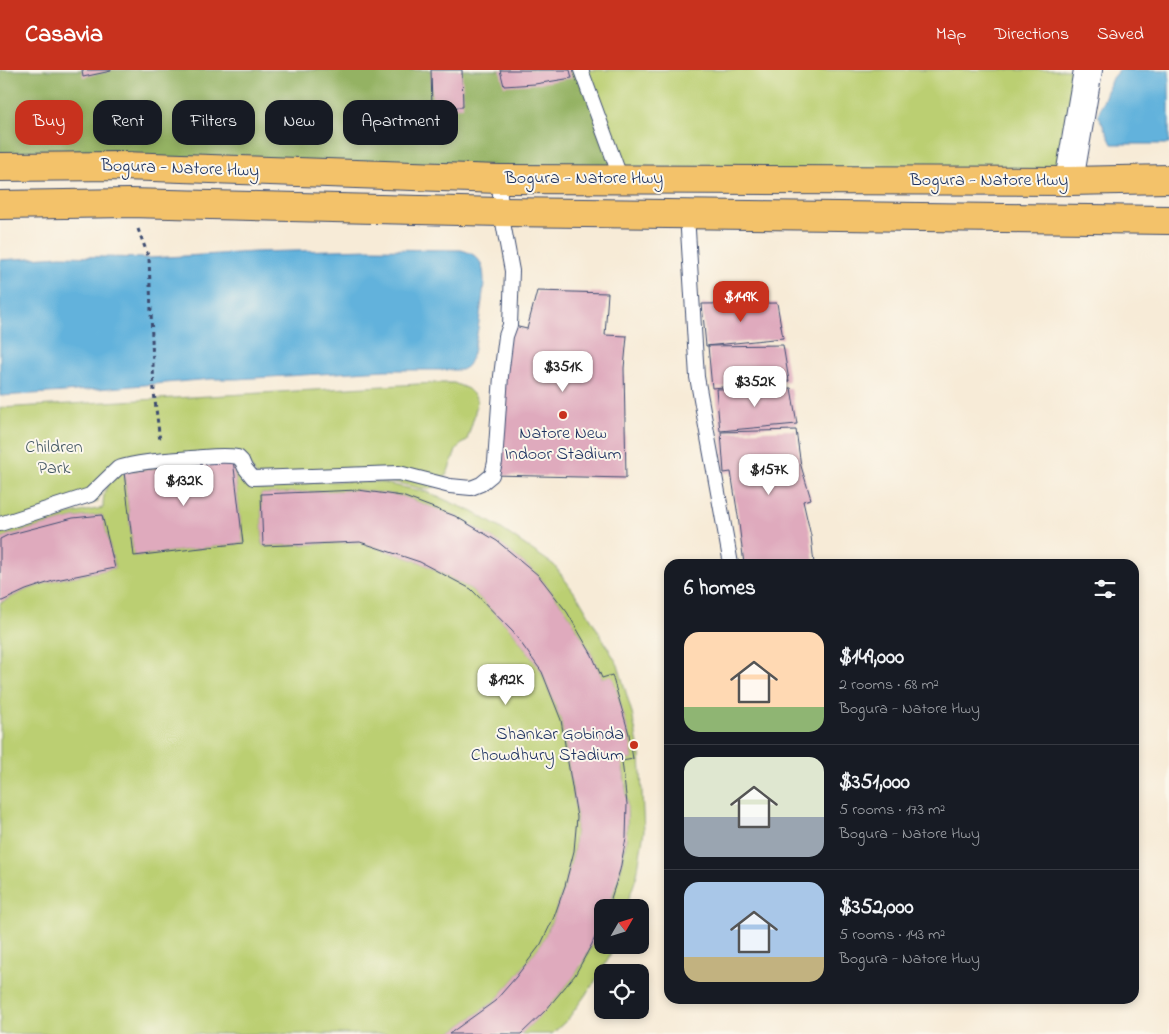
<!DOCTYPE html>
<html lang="en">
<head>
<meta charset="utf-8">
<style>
  body { margin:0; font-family:"Indie Flower",sans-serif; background:#20242c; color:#f1f3f6; height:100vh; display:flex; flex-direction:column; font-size:19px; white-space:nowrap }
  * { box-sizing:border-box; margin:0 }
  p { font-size:16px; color:#9ea1a6 }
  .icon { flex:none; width:28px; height:28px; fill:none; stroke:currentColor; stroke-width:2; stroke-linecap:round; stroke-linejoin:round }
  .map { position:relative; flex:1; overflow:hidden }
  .panel { position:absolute; left:664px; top:489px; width:475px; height:445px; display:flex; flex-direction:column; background:#171b24; border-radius:15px; box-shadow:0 2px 8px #0003 }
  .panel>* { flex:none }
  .top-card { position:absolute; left:15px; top:30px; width:475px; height:45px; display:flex; gap:10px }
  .needle { width:32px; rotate:51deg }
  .buttons { position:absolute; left:594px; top:829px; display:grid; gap:10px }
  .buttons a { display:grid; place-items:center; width:55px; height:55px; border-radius:10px; background:#171b24; box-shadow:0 2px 8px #0003; font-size:25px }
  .price { position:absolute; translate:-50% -42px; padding:0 11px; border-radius:10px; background:#fff; color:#222; font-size:16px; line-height:32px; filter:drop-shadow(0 1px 2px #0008) }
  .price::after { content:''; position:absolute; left:50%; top:30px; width:15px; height:11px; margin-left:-8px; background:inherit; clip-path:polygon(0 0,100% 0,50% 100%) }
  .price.current { background:#c8321e; color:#fff }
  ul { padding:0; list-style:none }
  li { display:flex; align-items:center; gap:15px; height:125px; padding:0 20px }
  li+li { border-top:1px solid #363941 }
  li span { display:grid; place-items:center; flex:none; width:140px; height:100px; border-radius:15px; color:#555 }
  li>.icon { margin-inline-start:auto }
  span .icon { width:60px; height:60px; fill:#fffc; stroke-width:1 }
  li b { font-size:21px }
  h2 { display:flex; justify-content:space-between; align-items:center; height:60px; padding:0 20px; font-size:21px }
  .tag { padding:0 18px; border-radius:15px; background:#171b24; box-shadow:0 2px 8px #0003; font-size:18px; line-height:45px }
  .tag.current { background:#c8321e; color:#fff }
  header { display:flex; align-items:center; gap:30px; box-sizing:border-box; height:70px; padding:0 25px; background:#c8321e; color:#fff }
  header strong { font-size:24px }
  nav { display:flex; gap:28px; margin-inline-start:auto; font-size:18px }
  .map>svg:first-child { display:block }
</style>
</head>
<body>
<header>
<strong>Casavia</strong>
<nav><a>Map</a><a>Directions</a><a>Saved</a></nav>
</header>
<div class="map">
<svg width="1169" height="964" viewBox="0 0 1169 964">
  <rect width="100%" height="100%" fill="#fbf7ec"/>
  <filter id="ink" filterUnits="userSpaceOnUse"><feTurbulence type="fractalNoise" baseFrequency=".02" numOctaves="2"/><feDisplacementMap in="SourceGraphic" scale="10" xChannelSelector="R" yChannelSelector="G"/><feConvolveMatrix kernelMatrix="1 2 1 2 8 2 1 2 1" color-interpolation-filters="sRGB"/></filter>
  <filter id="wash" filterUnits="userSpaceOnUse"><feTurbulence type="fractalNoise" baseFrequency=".0096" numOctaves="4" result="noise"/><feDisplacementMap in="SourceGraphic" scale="20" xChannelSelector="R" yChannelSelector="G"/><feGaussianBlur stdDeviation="1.12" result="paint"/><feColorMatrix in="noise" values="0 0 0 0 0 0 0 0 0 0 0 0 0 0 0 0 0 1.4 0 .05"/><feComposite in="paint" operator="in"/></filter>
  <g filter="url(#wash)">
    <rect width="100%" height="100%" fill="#f7ebd7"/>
    <g fill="#bbcf72" stroke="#6b7f68" fill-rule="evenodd">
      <polygon points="581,0 1088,0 1069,111 621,109"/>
      <polygon points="436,313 454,313 468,319 475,326 477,331 474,347 467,370 457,378 447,404 439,414 430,419 423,419 398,413 346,406 259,409 243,386 120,400 105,415 97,432 0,460 0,338"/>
      <path d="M223,386l12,1c7,8 7,20 13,29l15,3 59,-8 56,1 49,10 46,20 27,16 54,37 26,35 38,65 14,48 8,42 4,76 -7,44 -11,32h-18c14,-31 21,-68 19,-103 0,-14 -3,-29 -5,-43l11,-2 -4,-25 -17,-58 -10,2 -10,-23 -25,-43 -29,-37 -41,-34 -42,-25 -53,-20 -44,-6 -97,4 2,52 97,-4 60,20 51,27 42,43 29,40 19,48 16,97 -3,34 -9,35 -11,31 -13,27 -25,33 -21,24 -46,33h-449v-431l26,-13 30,-10 59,-12 -13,-53 -29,3 -65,17 -8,4v-6l54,-16 49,-9c0,-18 4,-26 19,-37zM233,389l10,84 -109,13 -10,-84z"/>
      <path d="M602,851v24h12l-3,8 -14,26 -29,40 -16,15h-31c19,-18 37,-37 53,-58 12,-16 20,-36 28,-55z"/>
    </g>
    <polygon fill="#94b264" stroke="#587061" points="0,0 581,0 621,109 0,97"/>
    <g fill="#62b2dc" stroke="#3e709d">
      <polygon points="1119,0 1169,0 1169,74 1112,74 1098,45 1112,8"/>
      <path d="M370,179l91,1c20,5 23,15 23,34 -2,16 -8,71 -16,81 -1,2 -5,4 -7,5h-76l-148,9h-26l-147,13 -64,4v-136l60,-4 89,2 106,-6z"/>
    </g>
    <g id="blocks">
      <g fill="#dfaabd">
        <polygon points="82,0 111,0 111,1 83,7"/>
        <polygon points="431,0 462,0 463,37 432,38"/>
        <polygon points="500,0 570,0 572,8 535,14 504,16"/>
        <polygon points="537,221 608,223 605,265 627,266 624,298 626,408 492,405 510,255 527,259"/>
        <polygon points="777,233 783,268 706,276 702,234"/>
        <polygon points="783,275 789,311 712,318 708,276"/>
        <polygon points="791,318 797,354 720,361 716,319"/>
        <polygon points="796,360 801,396 811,429 803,431 811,466 814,494 744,494 738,446 731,402 724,403 721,362"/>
        <polygon points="233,389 243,473 134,486 124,402"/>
        <polygon points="358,420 402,426 455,446 497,471 538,505 567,542 592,585 602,608 612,605 629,664 633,689 622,691 627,734 626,768 620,800 608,838 602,838 602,851 592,874 575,905 546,940 521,964 449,964 495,931 516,907 541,874 554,847 565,816 574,781 577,747 561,650 542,602 513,562 471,519 420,492 360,472 263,476 261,424"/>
        <polygon points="102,445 115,498 56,510 26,520 0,532 0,469 8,465 73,448"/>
      </g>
    </g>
  </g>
  <g filter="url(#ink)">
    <use href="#blocks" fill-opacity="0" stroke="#3c4b70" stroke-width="1"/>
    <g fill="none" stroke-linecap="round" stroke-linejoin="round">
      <defs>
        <g id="service">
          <polyline points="581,0 621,109"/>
          <polyline points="687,144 697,307 731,494"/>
          <path d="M0,454l90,-29 28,-27c22,-7 49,-8 73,-10 16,-1 32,-4 47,-1l4,4 3,7 8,10 146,-5 51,13 21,2 10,-4 11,-9 3,-13 6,-86 5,-40 4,-11 2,-54 -11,-59 -2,-33"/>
        </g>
        <polyline id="tertiary" points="1069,111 1088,0"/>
        <g id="trunk">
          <polyline points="0,97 123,96 499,109 1069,111 1169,109"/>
          <polyline points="0,135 129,133 501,142 1169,150"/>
        </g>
      </defs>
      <use href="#service" stroke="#3c4b70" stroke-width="16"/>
      <use href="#tertiary" stroke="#3c4b70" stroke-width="30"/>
      <use href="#trunk" stroke="#3c4b70" stroke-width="30"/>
      <polyline stroke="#3c4b70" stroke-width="3" stroke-dasharray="4 4" stroke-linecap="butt" points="138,159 149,188 154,322 160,371"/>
      <use href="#service" stroke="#fff" stroke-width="14"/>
      <use href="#tertiary" stroke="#fff" stroke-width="28"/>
      <use href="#trunk" stroke="#f3c26a" stroke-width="28"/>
    </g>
  </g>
  <g fill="#c8321e" stroke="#fbf7ec" stroke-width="2">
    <circle cx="563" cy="345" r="5"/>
    <circle cx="634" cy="675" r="5"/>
  </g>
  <g text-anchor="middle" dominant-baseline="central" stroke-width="4" stroke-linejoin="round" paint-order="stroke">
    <g font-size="18" fill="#1b2f5e" stroke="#fbf7ec">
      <text transform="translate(180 99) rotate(2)">Bogura - Natore Hwy</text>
      <text x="584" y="109">Bogura - Natore Hwy</text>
      <text x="989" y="111">Bogura - Natore Hwy</text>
    </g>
    <g font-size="18" fill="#1b2f5e" stroke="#fbf7ec">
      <text x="563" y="364">Natore New<tspan x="563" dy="21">Indoor Stadium</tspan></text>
      <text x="624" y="665" text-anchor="end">Shankar Gobinda<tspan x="624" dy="21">Chowdhury Stadium</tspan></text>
    </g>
    <g font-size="18" fill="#435763" stroke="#fbf7ec">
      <text x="54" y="378">Children<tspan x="54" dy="21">Park</tspan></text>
    </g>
  </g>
</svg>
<div class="buttons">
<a><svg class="needle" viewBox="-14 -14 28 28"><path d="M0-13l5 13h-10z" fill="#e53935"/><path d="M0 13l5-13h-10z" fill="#9ea1a6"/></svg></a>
<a><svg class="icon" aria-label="locate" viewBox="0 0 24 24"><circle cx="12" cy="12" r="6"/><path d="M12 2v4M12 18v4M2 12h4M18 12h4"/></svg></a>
</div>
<b class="price current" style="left:741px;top:253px">$149K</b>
<b class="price" style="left:563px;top:323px">$351K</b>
<b class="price" style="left:755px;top:338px">$352K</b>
<b class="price" style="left:769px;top:426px">$157K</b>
<b class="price" style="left:184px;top:437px">$132K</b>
<b class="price" style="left:506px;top:636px">$192K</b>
<div class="top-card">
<a class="tag current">Buy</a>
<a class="tag">Rent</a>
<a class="tag">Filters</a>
<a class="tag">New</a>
<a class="tag">Apartment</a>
</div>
<section class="panel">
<h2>6 homes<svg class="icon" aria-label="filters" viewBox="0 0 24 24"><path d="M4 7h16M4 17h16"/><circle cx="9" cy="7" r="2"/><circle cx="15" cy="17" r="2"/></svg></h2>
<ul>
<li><span style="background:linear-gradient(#ffd9b3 75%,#8fb573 0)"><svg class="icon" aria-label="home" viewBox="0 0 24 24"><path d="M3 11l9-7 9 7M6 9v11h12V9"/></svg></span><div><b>$149,000</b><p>2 rooms · 68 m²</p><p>Bogura - Natore Hwy</p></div></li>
<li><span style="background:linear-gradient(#dfe7d0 60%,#9aa5b1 0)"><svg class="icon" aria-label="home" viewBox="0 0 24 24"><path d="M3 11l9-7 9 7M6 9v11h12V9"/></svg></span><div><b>$351,000</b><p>5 rooms · 173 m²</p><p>Bogura - Natore Hwy</p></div></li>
<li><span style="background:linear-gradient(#a9c7e8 75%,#c2b280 0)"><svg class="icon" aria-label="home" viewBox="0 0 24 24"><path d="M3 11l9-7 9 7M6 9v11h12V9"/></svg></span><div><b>$352,000</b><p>5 rooms · 143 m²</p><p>Bogura - Natore Hwy</p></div></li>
</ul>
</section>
</div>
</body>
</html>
